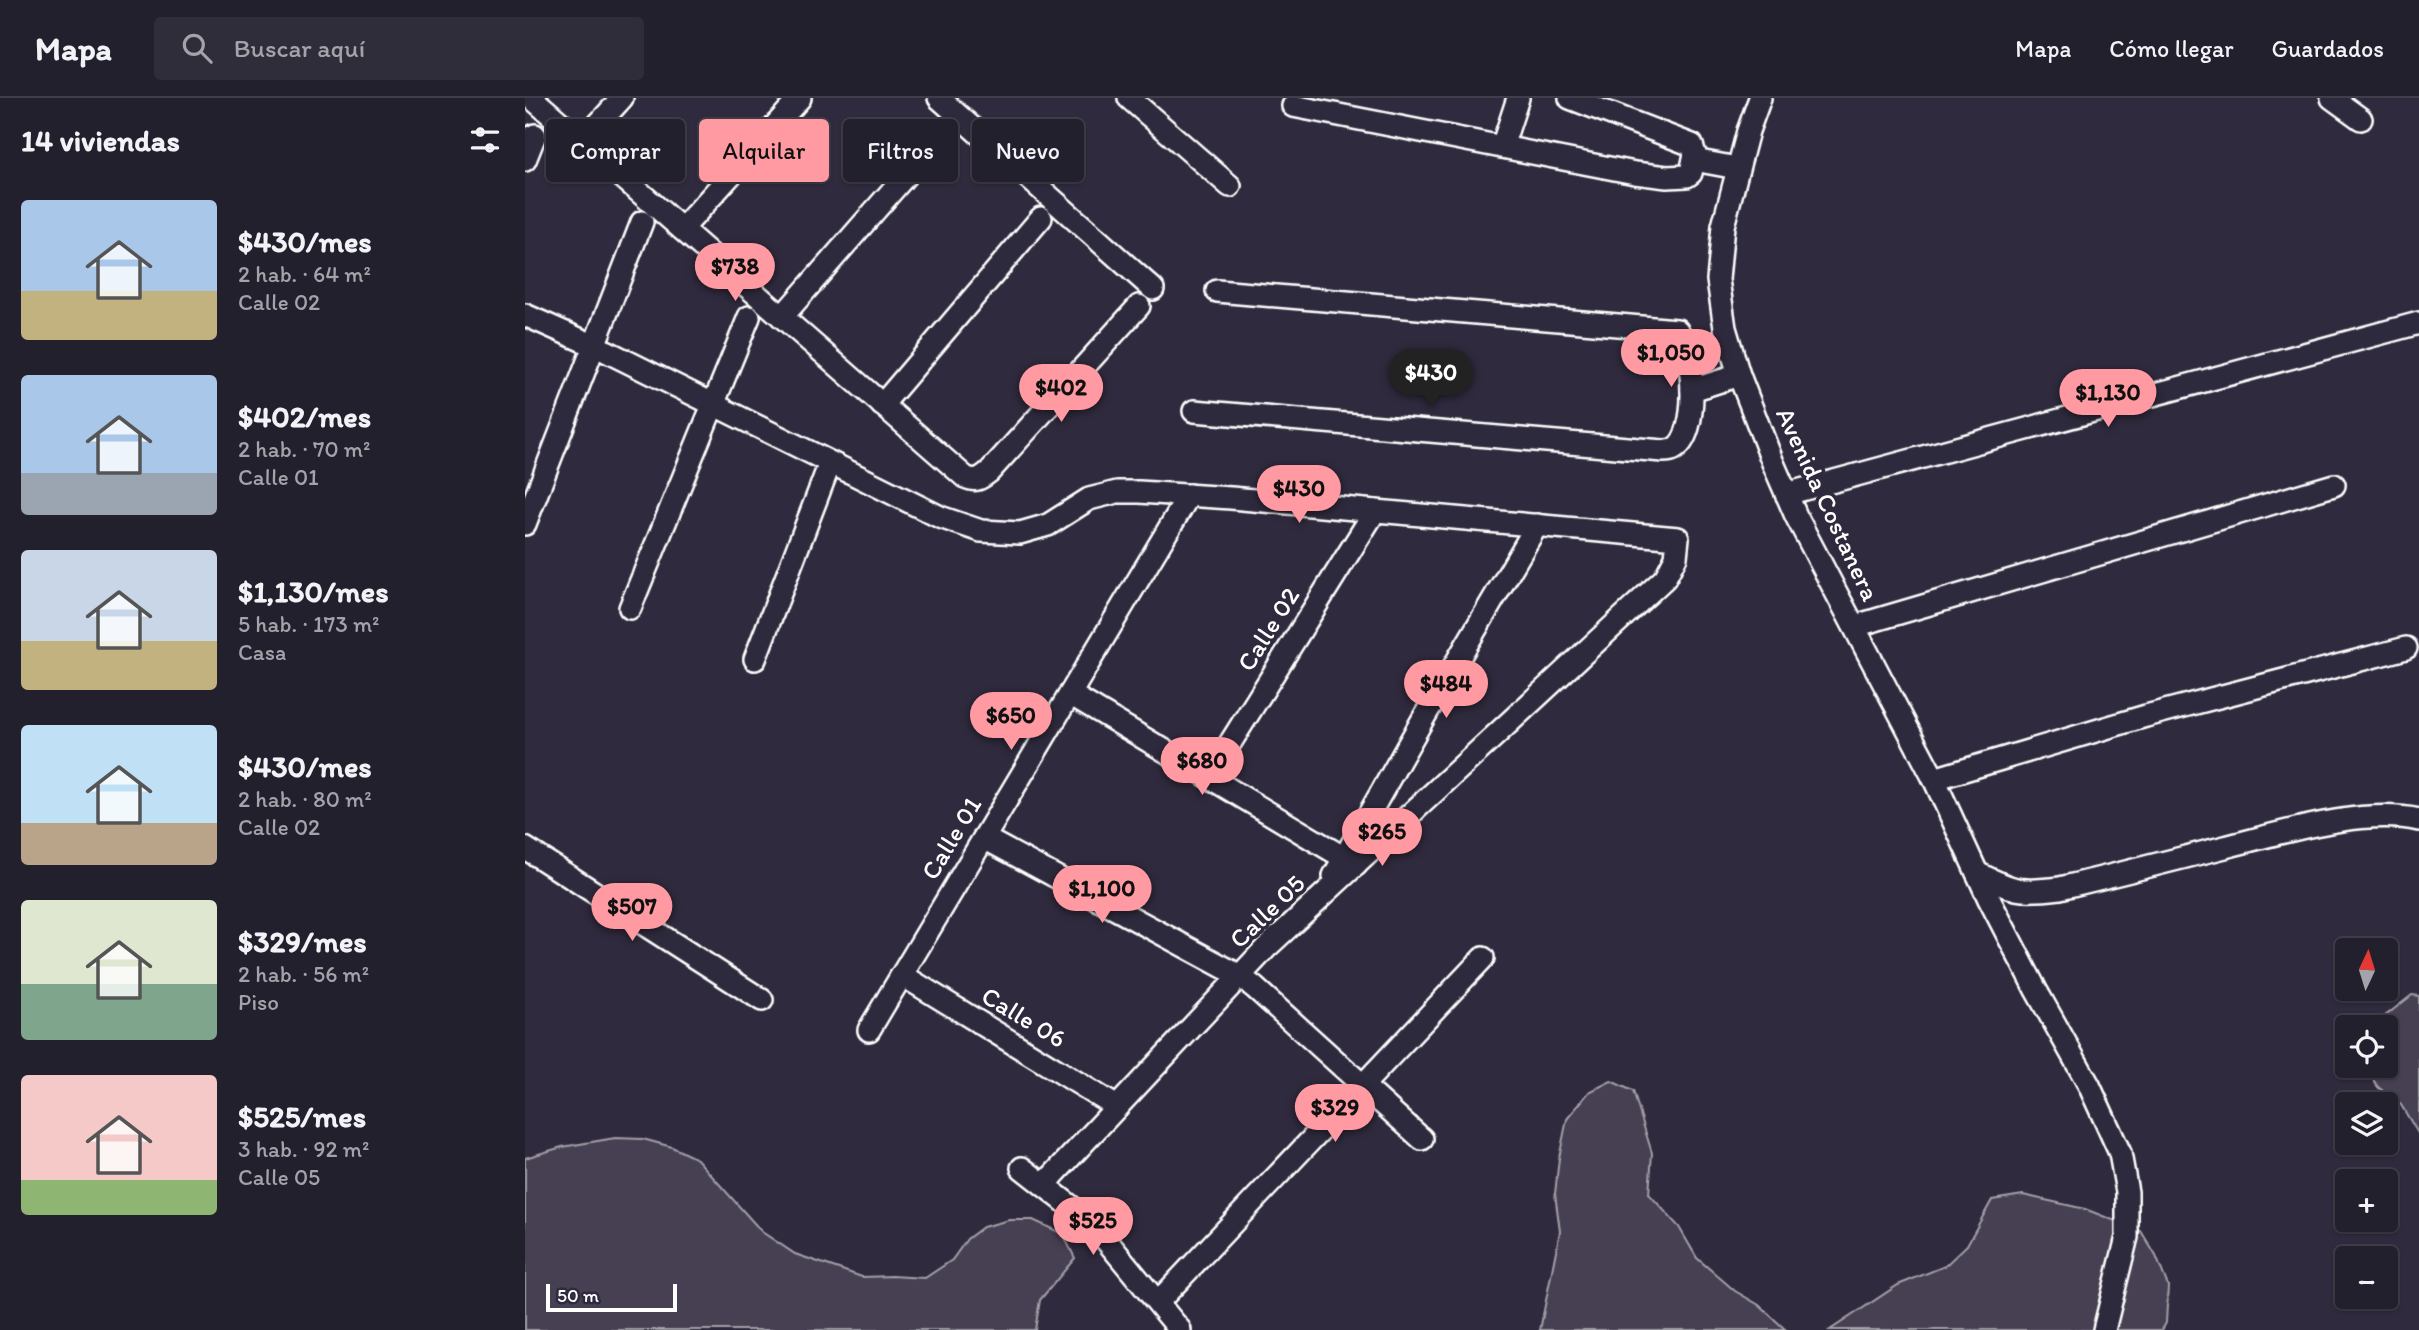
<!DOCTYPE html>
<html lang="es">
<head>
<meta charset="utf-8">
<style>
  body { margin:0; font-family:Itim,sans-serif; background:#2f2d3a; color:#f1f3f6; height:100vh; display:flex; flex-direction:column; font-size:26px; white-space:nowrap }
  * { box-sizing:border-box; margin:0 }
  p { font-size:23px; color:#a3a3aa }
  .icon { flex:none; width:38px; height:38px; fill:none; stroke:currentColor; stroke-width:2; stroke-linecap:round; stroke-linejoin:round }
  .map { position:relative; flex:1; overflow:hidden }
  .drawer { display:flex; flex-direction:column; background:#23202e; width:525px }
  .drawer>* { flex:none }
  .banner { position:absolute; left:21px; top:21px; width:665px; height:63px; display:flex; gap:14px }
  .needle { width:46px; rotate:4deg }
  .tools { position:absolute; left:1810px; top:840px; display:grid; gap:14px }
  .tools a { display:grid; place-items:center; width:63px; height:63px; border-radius:7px; background:#23202e; box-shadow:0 2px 5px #0004,0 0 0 2px #403e4a; font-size:35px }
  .scale { position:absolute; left:21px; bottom:18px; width:131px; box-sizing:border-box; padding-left:7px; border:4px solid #fff; border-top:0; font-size:19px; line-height:24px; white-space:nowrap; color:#fff; -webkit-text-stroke:5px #2f2a3d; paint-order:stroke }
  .price { position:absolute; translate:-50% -60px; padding:0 16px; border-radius:24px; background:#ff9aa2; color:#111; font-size:23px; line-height:46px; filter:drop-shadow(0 2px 4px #0008) }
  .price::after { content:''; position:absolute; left:50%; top:42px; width:21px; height:16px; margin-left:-10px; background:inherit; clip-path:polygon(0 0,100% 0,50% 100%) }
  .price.on { background:#222; color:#fff }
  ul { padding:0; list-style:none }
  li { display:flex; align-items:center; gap:21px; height:175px; padding:0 21px }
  li span { display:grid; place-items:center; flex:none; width:196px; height:140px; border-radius:7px; color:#555 }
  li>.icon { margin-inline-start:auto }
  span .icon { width:84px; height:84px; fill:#fffc; stroke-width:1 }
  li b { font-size:30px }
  h2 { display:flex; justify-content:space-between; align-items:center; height:84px; padding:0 21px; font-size:30px }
  .chip { padding:0 24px; border-radius:7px; background:#23202e; box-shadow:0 2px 5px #0004,0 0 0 2px #403e4a; font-size:24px; line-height:63px }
  .chip.on { background:#ff9aa2; color:#111 }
  header { display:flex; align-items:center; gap:42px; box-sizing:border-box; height:98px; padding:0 35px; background:#23202e; border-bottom:2px solid #403e4a }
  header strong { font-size:33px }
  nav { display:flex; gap:38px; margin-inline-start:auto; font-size:24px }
  .search { width:490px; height:63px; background:#2f2d3a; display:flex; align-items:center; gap:18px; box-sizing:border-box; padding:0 24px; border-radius:7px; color:#a3a3aa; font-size:26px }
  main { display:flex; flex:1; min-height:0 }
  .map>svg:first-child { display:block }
</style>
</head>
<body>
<header>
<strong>Mapa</strong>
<div class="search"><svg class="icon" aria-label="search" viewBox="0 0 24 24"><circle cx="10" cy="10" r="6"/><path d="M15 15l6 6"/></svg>Buscar aquí</div>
<nav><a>Mapa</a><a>Cómo llegar</a><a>Guardados</a></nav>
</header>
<main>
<section class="drawer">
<h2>14 viviendas<svg class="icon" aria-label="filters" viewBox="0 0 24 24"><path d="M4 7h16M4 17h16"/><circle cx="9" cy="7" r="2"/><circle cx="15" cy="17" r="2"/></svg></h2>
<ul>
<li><span style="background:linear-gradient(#a9c7e8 65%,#c2b280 0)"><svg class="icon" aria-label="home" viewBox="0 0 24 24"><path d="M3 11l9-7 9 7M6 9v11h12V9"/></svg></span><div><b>$430/mes</b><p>2 hab. · 64 m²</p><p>Calle 02</p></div></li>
<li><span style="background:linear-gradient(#a9c7e8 70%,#9aa5b1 0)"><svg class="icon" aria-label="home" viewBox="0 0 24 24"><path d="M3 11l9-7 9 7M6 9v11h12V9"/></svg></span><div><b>$402/mes</b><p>2 hab. · 70 m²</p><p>Calle 01</p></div></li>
<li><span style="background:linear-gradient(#c9d6e8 65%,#c2b280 0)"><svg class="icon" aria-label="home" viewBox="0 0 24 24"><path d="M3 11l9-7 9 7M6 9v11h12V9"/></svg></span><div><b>$1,130/mes</b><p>5 hab. · 173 m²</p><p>Casa</p></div></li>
<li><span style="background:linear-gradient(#bfe0f5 70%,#b9a48a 0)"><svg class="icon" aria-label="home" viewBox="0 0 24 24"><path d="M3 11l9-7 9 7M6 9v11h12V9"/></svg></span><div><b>$430/mes</b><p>2 hab. · 80 m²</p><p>Calle 02</p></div></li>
<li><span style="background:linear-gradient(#dfe7d0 60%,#7fa58c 0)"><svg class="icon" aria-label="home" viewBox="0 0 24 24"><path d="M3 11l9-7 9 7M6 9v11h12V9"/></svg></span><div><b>$329/mes</b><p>2 hab. · 56 m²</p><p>Piso</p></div></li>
<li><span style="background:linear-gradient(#f6c9c9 75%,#8fb573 0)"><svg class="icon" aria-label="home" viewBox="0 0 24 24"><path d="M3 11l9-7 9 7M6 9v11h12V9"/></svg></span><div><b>$525/mes</b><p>3 hab. · 92 m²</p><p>Calle 05</p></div></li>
</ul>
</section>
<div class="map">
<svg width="1894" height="1232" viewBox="0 0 1894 1232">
  <rect width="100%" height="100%" fill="#2f2a3d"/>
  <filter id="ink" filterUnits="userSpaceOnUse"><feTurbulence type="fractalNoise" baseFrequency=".0143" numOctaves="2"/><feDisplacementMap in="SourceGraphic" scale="14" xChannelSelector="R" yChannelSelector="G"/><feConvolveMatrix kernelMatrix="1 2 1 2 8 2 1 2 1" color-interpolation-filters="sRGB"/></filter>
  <g filter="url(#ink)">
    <g fill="#464152" stroke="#a2a0a8" stroke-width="2">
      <polygon points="1887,897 1894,898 1894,1037 1876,1007 1853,989 1839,968 1860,968 1860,929 1846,929"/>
      <polygon points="1086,983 1108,993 1127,1055 1124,1096 1154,1129 1172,1160 1210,1193 1234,1207 1261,1232 1015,1232 1035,1133 1030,1096 1034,1060 1042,1021 1064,994"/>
      <polygon points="90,1040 118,1041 147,1049 172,1061 237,1134 270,1156 337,1179 367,1178 400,1180 427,1162 442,1141 458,1129 484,1122 508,1122 538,1136 550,1160 515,1202 510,1232 0,1232 0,1060 37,1049"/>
      <polygon points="1498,1097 1560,1111 1616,1133 1631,1158 1643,1188 1641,1225 1637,1232 1305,1232 1373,1187 1420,1168 1442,1147 1467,1102"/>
    </g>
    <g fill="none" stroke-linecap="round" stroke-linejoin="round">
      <defs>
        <g id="street">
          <path d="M7,0l433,379c11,5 15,2 24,-5l150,-166"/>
          <polyline points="414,0 628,191"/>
          <polyline points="604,0 705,88"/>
          <polyline points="1235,0 1223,33 1198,128 1193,182 1200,230 1214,277 1248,365 1271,418 1409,681 1464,801 1511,892 1564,987 1595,1055 1602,1094 1602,1139 1579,1232"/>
          <polyline points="1807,0 1836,21"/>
          <polyline points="768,8 1110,75 1142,79 1162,78 1166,75 1170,56 1167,47 1045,0"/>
          <polyline points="57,44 97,0"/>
          <polyline points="977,49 993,0"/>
          <polyline points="0,62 10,37"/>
          <polyline points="1169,62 1212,70"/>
          <polyline points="157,131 275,0"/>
          <polyline points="0,217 81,253 415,419 456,433 495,435 523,427 564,401 592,394 614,394 706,400 1153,440 1151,459 1140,480 741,850 519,1087"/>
          <polyline points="257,219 415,38"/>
          <polyline points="1167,292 1214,277"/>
          <polyline points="357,307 516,120"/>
          <path d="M669,313l469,40c4,0 8,0 11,-2 26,-14 21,-98 3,-119l-460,-39"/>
          <polyline points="1261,396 1894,225"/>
          <polyline points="0,426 117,124"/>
          <polyline points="105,510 224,219"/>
          <polyline points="1330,528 1809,387"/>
          <polyline points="230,561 305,365"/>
          <polyline points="545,596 831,767"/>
          <polyline points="684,679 850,413"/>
          <polyline points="1409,681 1621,618 1881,550"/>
          <polyline points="459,740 715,878 730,890 897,1041"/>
          <polyline points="0,750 237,902"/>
          <path d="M1452,775c37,18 42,20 83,15 55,-13 110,-27 165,-41 56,-14 138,-40 194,-27"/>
          <polyline points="809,778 898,621 1012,427"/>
          <polyline points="377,877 592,1009"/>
          <polyline points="344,932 664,397"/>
          <polyline points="497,1070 548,1110 581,1142 655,1232"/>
          <polyline points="633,1204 958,860"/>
        </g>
      </defs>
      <use href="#street" stroke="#fff" stroke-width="26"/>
      <use href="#street" stroke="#2f2a3d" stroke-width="21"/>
    </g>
  </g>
  <g text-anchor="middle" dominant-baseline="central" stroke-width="7" stroke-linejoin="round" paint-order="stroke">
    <g font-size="26" fill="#fff" stroke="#2f2a3d">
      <text transform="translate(1303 406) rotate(65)">Avenida Costanera</text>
      <text transform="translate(743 531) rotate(-58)">Calle 02</text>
      <text transform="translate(426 740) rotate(-59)">Calle 01</text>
      <text transform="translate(742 813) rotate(-44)">Calle 05</text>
      <text transform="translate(499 919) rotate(31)">Calle 06</text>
    </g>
  </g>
</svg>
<div class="tools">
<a><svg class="needle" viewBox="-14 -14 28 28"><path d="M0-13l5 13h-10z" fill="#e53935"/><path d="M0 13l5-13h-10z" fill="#a3a3aa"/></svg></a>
<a><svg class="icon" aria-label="locate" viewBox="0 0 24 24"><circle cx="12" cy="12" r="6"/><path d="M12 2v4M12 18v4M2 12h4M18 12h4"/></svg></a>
<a><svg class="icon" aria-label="layers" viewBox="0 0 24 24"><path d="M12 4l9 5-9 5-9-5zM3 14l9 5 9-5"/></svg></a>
<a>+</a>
<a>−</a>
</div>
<div class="scale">50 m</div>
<b class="price" style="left:210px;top:205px">$738</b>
<b class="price" style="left:1146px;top:291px">$1,050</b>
<b class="price on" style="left:906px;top:311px">$430</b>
<b class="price" style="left:536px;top:326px">$402</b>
<b class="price" style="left:1583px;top:331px">$1,130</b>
<b class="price" style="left:774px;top:427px">$430</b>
<b class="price" style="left:921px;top:622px">$484</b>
<b class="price" style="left:486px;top:654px">$650</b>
<b class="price" style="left:677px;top:699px">$680</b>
<b class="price" style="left:857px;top:770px">$265</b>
<b class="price" style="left:577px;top:827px">$1,100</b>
<b class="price" style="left:107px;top:845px">$507</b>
<b class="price" style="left:810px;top:1046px">$329</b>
<b class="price" style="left:568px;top:1159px">$525</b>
<div class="banner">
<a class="chip">Comprar</a>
<a class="chip on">Alquilar</a>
<a class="chip">Filtros</a>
<a class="chip">Nuevo</a>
</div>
</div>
</main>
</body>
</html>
